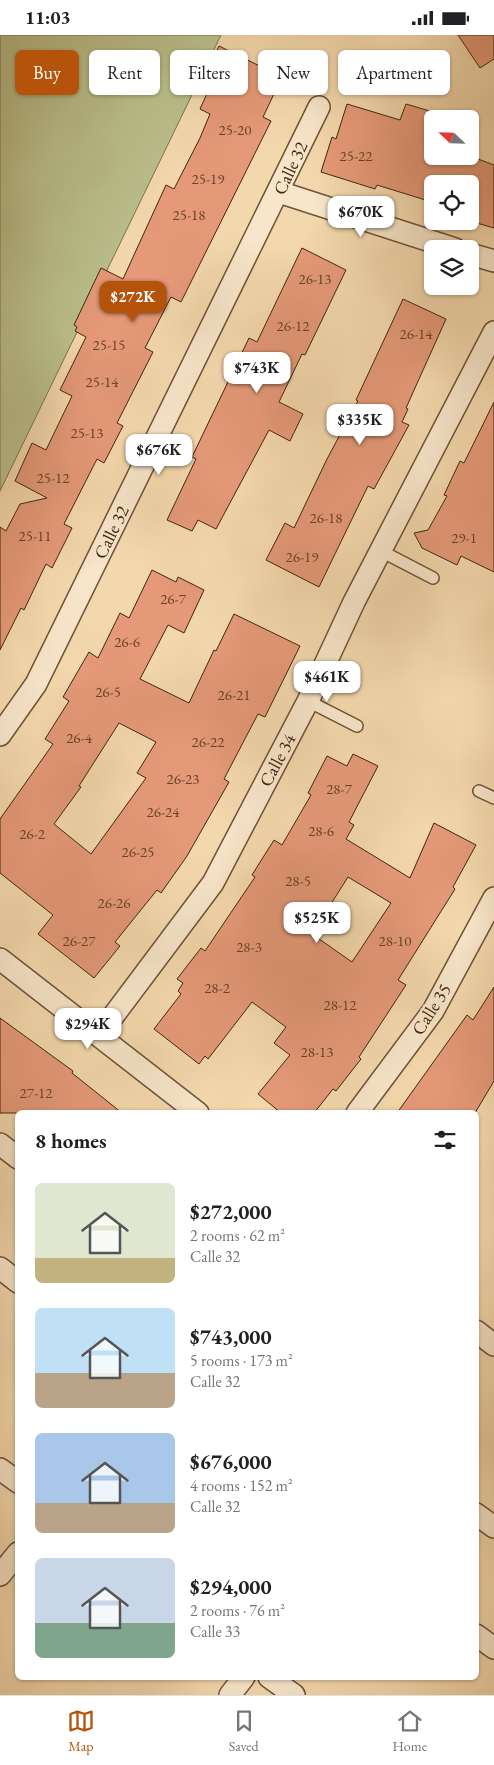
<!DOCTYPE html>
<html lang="en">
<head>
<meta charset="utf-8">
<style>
  body { margin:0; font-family:"EB Garamond",serif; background:#f6f6f6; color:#202124; height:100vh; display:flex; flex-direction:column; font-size:19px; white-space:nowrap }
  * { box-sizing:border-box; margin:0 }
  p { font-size:16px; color:#757577 }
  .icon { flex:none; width:28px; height:28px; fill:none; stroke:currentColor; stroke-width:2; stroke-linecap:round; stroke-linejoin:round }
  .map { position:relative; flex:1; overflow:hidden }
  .details { position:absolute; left:15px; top:1075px; width:464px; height:570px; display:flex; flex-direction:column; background:#fff; border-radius:8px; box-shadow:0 1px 4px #0004 }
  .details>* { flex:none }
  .guide { position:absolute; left:15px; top:15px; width:465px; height:45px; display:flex; gap:10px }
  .needle { width:32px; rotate:293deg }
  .controls { position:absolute; left:424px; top:75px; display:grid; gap:10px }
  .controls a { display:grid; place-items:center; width:55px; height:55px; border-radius:8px; background:#fff; box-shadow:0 1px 4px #0004; font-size:25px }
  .price { position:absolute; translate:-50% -42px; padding:0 11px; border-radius:10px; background:#fff; color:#222; font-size:16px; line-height:32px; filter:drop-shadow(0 1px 2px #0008) }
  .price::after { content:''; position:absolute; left:50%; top:30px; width:15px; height:11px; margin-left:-8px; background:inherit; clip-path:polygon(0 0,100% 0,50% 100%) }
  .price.active { background:#b45309; color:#fff }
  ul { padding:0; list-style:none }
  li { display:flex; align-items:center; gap:15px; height:125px; padding:0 20px }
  li span { display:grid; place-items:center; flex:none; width:140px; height:100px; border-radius:8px; color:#555 }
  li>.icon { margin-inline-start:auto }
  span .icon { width:60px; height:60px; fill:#fffc; stroke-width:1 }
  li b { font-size:21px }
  h2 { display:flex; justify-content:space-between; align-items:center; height:60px; padding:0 20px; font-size:21px }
  .pill { padding:0 18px; border-radius:8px; background:#fff; box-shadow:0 1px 4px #0004; font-size:18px; line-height:45px }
  .pill.active { background:#b45309; color:#fff }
  .status { display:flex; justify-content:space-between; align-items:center; height:35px; padding:0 25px; background:#fff; direction:ltr }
  .status svg { height:14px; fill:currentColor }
  .dock { display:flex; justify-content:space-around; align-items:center; height:70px; border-top:1px solid #e0e0e0; background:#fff; font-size:14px; color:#757577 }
  .dock a { display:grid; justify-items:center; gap:2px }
  .dock .active { color:#b45309 }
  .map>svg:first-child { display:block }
</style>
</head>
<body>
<div class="status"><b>11:03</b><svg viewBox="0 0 49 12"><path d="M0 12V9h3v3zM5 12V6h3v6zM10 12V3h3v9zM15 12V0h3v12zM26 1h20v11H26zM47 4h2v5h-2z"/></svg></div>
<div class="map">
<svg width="494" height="1660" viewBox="0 0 494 1660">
  <rect width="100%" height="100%" fill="#f4d8ad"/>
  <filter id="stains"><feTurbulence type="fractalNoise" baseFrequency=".004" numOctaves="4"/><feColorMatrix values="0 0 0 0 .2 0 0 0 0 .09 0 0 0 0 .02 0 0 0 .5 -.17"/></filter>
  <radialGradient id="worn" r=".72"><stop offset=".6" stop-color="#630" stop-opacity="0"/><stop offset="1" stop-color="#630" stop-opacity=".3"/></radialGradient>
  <polygon fill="#babf8b" stroke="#7d724c" points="0,0 221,0 0,456"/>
  <g fill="#e59978" stroke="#40250d" fill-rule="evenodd">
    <polygon points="458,0 494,0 494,24 480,33"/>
    <polygon points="219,11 282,42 263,82 271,86 181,267 171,262 145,313 153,317 117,388 123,391 104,428 97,424 64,489 72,493 52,533 46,529 24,575 21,573 0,615 0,492 6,496 20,469 47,463 15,446 32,408 46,415 72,361 60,355 86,302 75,296 77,292 74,290 101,233 123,244 166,150 174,154 200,103 210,79 200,74 210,52 201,47"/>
    <polygon points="347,69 400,85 406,69 440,79 439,84 432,84 432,105 428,121 470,121 494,130 494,193 470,186 470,149 432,149 432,167 377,150 375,154 321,137 332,102 336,104"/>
    <polygon points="302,213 346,235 305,320 302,319 279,367 303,379 290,406 269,395 216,494 198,485 192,496 167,485 196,424 192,422 249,303 257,307"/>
    <polygon points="403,264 446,284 406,373 408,374 402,387 409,390 374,454 368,451 319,552 266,525 285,488 294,493 327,424 358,366 356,365"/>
    <polygon points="494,367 494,537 461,521 457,530 422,513 414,498 428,495 447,461 444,460 460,426 464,428"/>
    <path d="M152,535l24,12 2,-5 26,13 -20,43 -16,-8 -28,54 49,24 25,-53 2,1 18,-37 66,32 -35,71 -7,-3 -34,65 5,3 -42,74 -26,37 -4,-3 -42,52 5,4 -26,32 -56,-44 15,-19 -53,-42v-54l53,-75 -8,-5 24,-38 -6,-4 26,-45 9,6 22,-45 9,5zM119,688l37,19 -19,31 9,5 -55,76 -37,-30 27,-37 -2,-1z"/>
    <path d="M353,719l25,12 -29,56 5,3 -8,14 64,39 24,-55 42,22 -23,42 2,2 -57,91 8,5 -47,72 2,2 -25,32 -3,-2 -19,24h-33l-23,-19 32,-39 -16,-12 12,-16 -34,-25 -44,57 -3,-3 -6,8 -45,-35 27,-35 -3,-3 5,-8 -6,-4 24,-31 4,3 50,-74 -3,-2 22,-35 8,5 29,-50 -3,-2 19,-37 20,10zM348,842l43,26 -39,59 -40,-28z"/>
    <polygon points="494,952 494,1046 475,1078 397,1078 467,980 473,985"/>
    <polygon points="0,983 73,1036 72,1038 122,1078 0,1078"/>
  </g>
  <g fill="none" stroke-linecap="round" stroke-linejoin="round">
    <defs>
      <g id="service">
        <polyline points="381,516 433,543"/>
        <polyline points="308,666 357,691"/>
        <polyline points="479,756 494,763"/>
      </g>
      <g id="minor">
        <polyline points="279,157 455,214"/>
        <polyline points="470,219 494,226"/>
        <polyline points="0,700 36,649 319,72"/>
        <polyline points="0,924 198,1078"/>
        <polyline points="99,1000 213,848 308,666 354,567 494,297"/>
        <polyline points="357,1078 433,976 494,863"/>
        <polyline points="0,1109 18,1123"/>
        <polyline points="0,1233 18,1247"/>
        <polyline points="476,1296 494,1310"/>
        <polyline points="0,1434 18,1447"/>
        <polyline points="476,1479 494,1492"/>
        <polyline points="0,1540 18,1518"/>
        <polyline points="476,1600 494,1613"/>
        <polyline points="269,1642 294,1660"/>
        <polyline points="230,1660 244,1642"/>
      </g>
    </defs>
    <use href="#service" stroke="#6d5235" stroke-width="14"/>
    <use href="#minor" stroke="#6d5235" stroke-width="24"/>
    <use href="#service" stroke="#f8e6ca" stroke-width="11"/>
    <use href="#minor" stroke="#f8e6ca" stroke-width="21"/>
  </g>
  <g text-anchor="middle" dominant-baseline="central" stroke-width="5" stroke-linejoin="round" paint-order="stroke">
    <g font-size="15" fill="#694228">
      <text x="235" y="94">25-20</text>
      <text x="356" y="120">25-22</text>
      <text x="208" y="143">25-19</text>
      <text x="189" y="179">25-18</text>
      <text x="315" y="243">26-13</text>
      <text x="293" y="290">26-12</text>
      <text x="416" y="298">26-14</text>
      <text x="109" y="309">25-15</text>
      <text x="102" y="346">25-14</text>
      <text x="87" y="397">25-13</text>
      <text x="53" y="442">25-12</text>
      <text x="326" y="482">26-18</text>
      <text x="35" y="500">25-11</text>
      <text x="464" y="502">29-1</text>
      <text x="302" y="521">26-19</text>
      <text x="173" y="563">26-7</text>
      <text x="127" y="606">26-6</text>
      <text x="108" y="656">26-5</text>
      <text x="234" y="659">26-21</text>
      <text x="79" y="702">26-4</text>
      <text x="208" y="706">26-22</text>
      <text x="183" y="743">26-23</text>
      <text x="339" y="753">28-7</text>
      <text x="163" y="776">26-24</text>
      <text x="321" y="795">28-6</text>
      <text x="32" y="798">26-2</text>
      <text x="138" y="816">26-25</text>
      <text x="298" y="845">28-5</text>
      <text x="114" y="867">26-26</text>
      <text x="79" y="905">26-27</text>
      <text x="395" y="905">28-10</text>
      <text x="249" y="911">28-3</text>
      <text x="217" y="952">28-2</text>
      <text x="340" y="969">28-12</text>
      <text x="317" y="1016">28-13</text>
      <text x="36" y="1057">27-12</text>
    </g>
    <g font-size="18" fill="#40250d" stroke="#f8e6ca">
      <text transform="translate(290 133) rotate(-65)">Calle 32</text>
      <text transform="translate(111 497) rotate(-64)">Calle 32</text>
      <text transform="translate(277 725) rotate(-62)">Calle 34</text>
      <text transform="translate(431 974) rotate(-58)">Calle 35</text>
    </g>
  </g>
  <rect width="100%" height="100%" filter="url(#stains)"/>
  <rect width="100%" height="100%" fill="url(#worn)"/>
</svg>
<div class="controls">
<a><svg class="needle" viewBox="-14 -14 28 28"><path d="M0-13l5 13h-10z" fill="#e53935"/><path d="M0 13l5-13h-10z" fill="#757577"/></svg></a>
<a><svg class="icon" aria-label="locate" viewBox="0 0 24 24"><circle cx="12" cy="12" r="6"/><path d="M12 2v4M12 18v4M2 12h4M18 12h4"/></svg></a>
<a><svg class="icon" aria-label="layers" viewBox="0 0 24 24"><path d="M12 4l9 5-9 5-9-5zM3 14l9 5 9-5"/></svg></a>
</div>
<b class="price" style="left:361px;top:203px">$670K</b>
<b class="price active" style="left:133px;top:288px">$272K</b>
<b class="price" style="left:257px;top:359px">$743K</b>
<b class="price" style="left:360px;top:411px">$335K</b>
<b class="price" style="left:159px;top:441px">$676K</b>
<b class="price" style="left:327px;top:668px">$461K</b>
<b class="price" style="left:317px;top:909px">$525K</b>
<b class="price" style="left:88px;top:1015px">$294K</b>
<div class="guide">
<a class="pill active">Buy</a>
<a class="pill">Rent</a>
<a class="pill">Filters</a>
<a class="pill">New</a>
<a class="pill">Apartment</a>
</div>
<section class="details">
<h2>8 homes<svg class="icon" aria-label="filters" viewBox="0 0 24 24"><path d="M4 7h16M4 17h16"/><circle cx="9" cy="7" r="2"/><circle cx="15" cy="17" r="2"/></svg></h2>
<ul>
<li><span style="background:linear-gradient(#dfe7d0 75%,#c2b280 0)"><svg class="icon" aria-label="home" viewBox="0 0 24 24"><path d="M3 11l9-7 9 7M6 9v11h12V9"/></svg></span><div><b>$272,000</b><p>2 rooms · 62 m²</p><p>Calle 32</p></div></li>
<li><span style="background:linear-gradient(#bfe0f5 65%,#b9a48a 0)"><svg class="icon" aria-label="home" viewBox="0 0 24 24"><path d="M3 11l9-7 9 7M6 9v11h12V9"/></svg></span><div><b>$743,000</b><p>5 rooms · 173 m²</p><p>Calle 32</p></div></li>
<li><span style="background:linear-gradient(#a9c7e8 70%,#b9a48a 0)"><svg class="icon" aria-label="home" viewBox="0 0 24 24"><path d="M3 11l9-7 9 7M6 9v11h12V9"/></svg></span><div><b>$676,000</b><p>4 rooms · 152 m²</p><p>Calle 32</p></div></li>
<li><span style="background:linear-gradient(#c9d6e8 65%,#7fa58c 0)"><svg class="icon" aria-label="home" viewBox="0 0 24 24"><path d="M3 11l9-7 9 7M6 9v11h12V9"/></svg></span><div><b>$294,000</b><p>2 rooms · 76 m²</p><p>Calle 33</p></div></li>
</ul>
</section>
</div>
<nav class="dock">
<a class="active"><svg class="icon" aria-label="map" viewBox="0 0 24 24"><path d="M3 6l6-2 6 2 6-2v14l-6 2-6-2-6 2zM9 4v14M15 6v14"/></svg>Map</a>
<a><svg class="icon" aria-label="saved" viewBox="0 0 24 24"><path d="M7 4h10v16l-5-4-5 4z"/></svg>Saved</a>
<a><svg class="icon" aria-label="home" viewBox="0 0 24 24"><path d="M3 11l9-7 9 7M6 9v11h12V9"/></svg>Home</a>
</nav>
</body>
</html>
